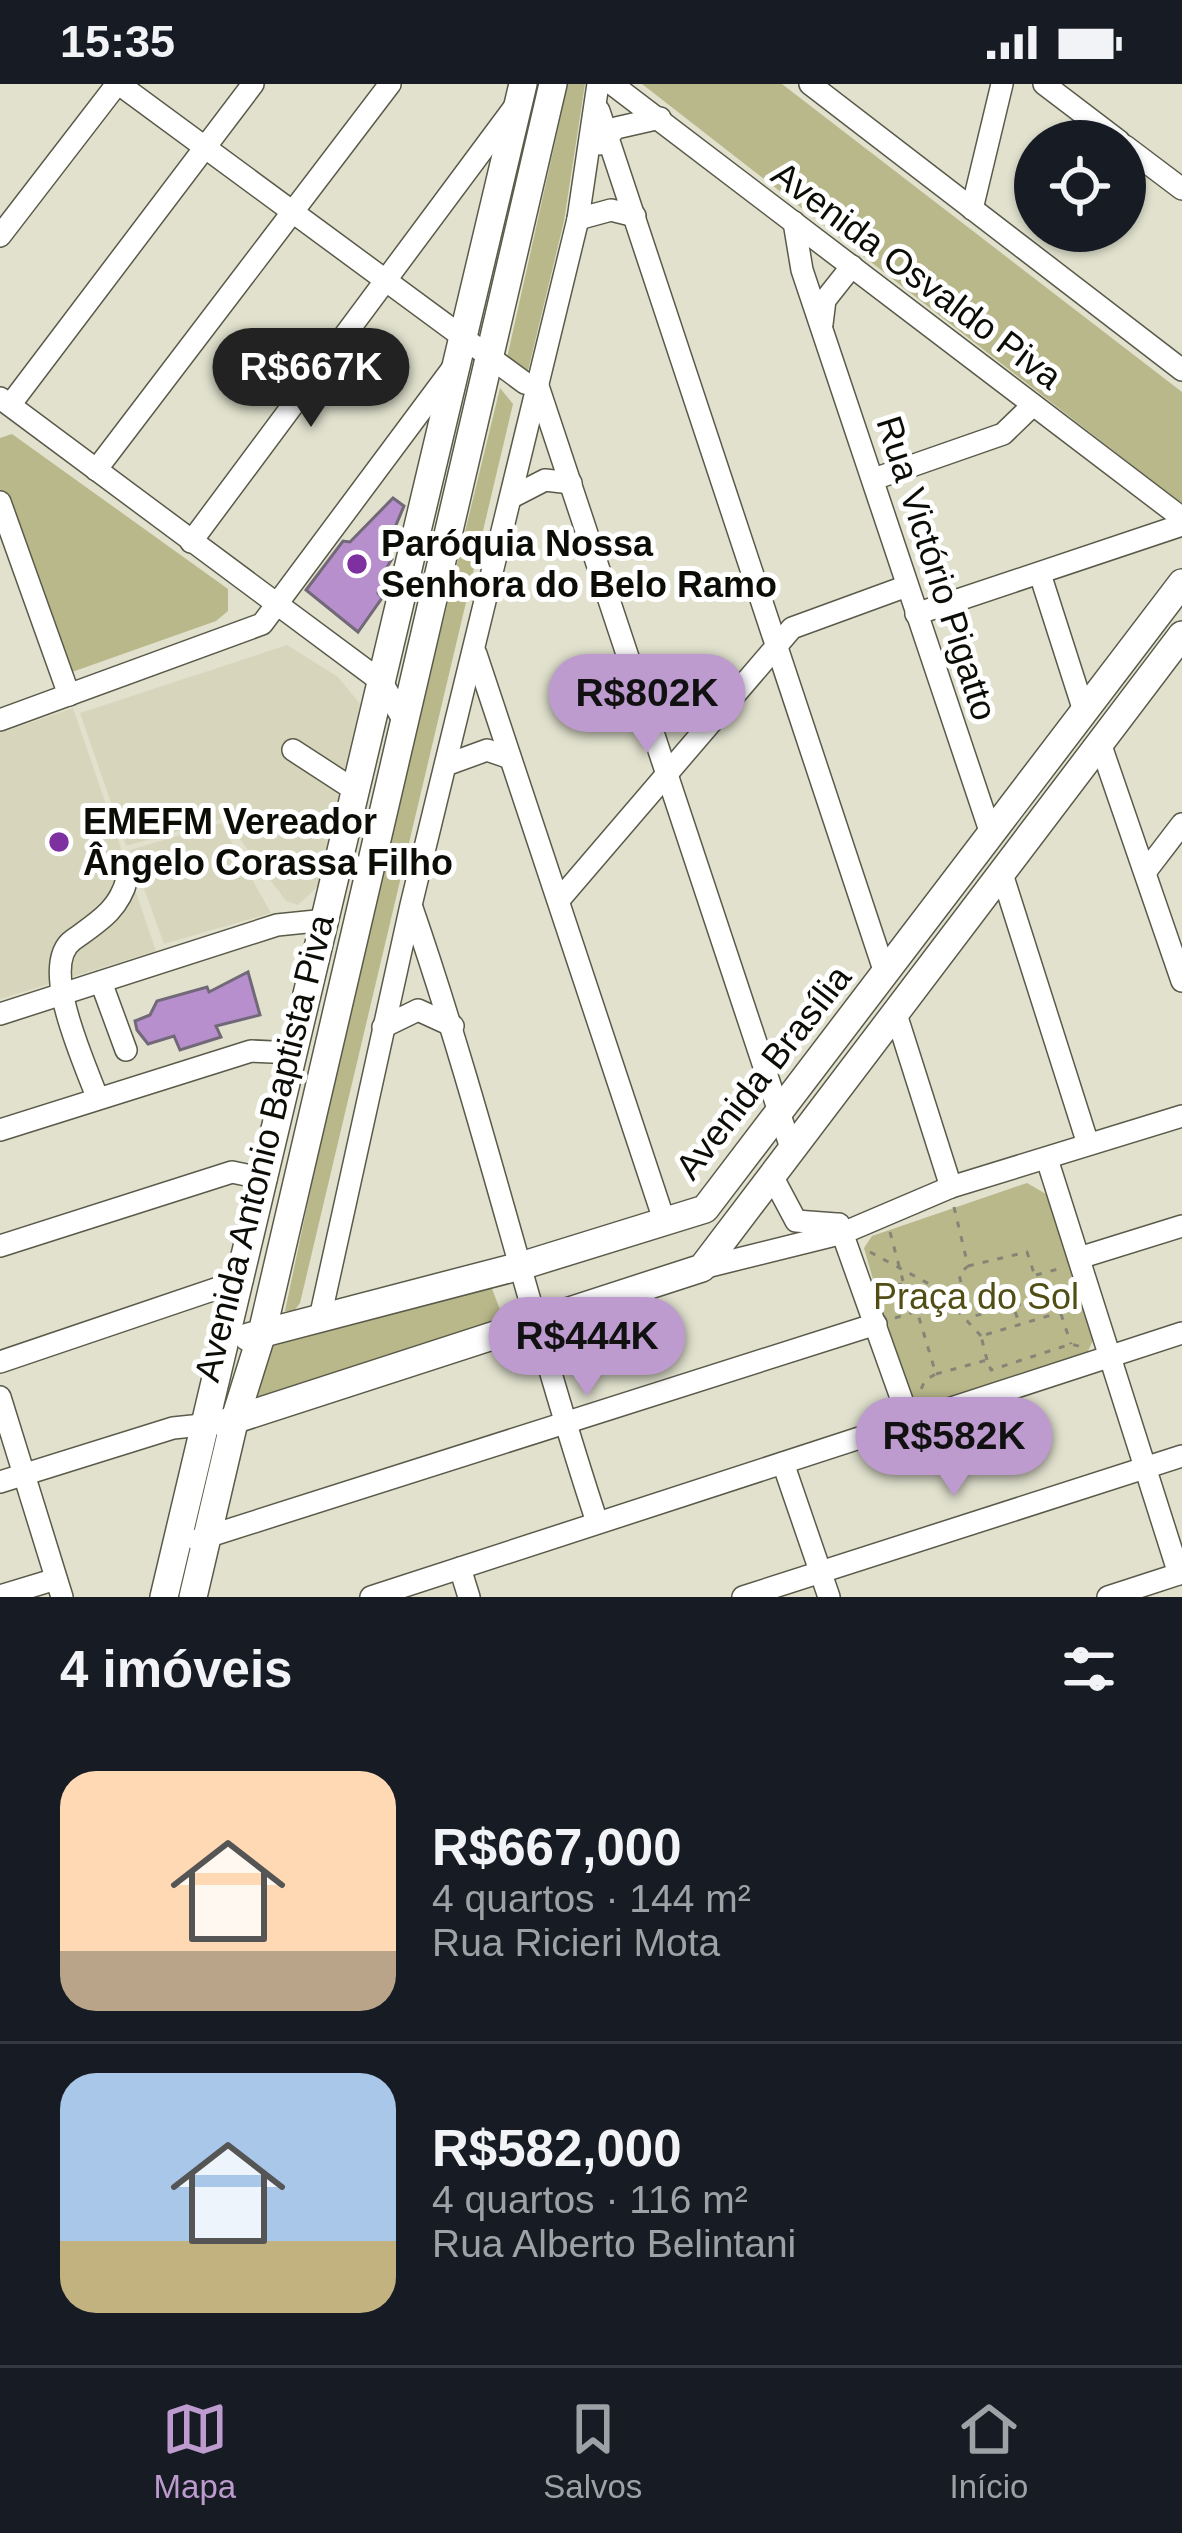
<!DOCTYPE html>
<html lang="pt">
<head>
<meta charset="utf-8">
<style>
  body { margin:0; font-family:Helvetica,sans-serif; background:#20242c; color:#f1f3f6; height:100vh; display:flex; flex-direction:column; font-size:45px; white-space:nowrap }
  * { box-sizing:border-box; margin:0 }
  p { font-size:39px; color:#9ea1a6 }
  .icon { flex:none; width:66px; height:66px; fill:none; stroke:currentColor; stroke-width:2; stroke-linecap:round; stroke-linejoin:round }
  .map { position:relative; height:1513px; overflow:hidden }
  .panel { display:flex; flex-direction:column; background:#171b24; flex:1 }
  .panel>* { flex:none }
  .fabs { position:absolute; left:1014px; top:36px; display:grid; gap:24px }
  .fabs a { display:grid; place-items:center; width:132px; height:132px; border-radius:50%; background:#171b24; box-shadow:0 3px 9px #0004; font-size:60px }
  .price { position:absolute; translate:-50% -102px; padding:0 27px; border-radius:42px; background:#bd9bcf; color:#111; font-size:39px; line-height:78px; filter:drop-shadow(0 3px 6px #0008) }
  .price::after { content:''; position:absolute; left:50%; top:72px; width:36px; height:27px; margin-left:-18px; background:inherit; clip-path:polygon(0 0,100% 0,50% 100%) }
  .price.current { background:#222; color:#fff }
  ul { padding:0; list-style:none }
  li { display:flex; align-items:center; gap:36px; height:300px; padding:0 60px }
  li+li { border-top:3px solid #363941 }
  li span { display:grid; place-items:center; flex:none; width:336px; height:240px; border-radius:36px; color:#555 }
  li>.icon { margin-inline-start:auto }
  span .icon { width:144px; height:144px; fill:#fffc; stroke-width:1 }
  li b { font-size:51px }
  h2 { display:flex; justify-content:space-between; align-items:center; height:144px; padding:0 60px; font-size:51px }
  .status { display:flex; justify-content:space-between; align-items:center; height:84px; padding:0 60px; background:#171b24; direction:ltr }
  .status svg { height:33px; fill:currentColor }
  .tab-bar { display:flex; justify-content:space-around; align-items:center; height:168px; border-top:3px solid #363941; background:#171b24; font-size:33px; color:#9ea1a6 }
  .tab-bar a { display:grid; justify-items:center; gap:6px }
  .tab-bar .current { color:#bd9bcf }
  .map>svg:first-child { display:block }
</style>
</head>
<body>
<div class="status"><b>15:35</b><svg viewBox="0 0 49 12"><path d="M0 12V9h3v3zM5 12V6h3v6zM10 12V3h3v9zM15 12V0h3v12zM26 1h20v11H26zM47 4h2v5h-2z"/></svg></div>
<div class="map">
<svg width="1182" height="1513" viewBox="0 0 1182 1513">
  <rect width="100%" height="100%" fill="#e1e1ce"/>
  <g fill="#d7d6bc">
    <polygon points="287,561 338,593 360,620 317,803 298,821 286,817 224,734 126,762 80,629"/>
    <polygon points="73,624 156,867 0,915 0,649"/>
    <polygon points="221,739 271,829 164,860 130,766"/>
  </g>
  <g fill="#b9b88b">
    <polygon points="568,0 585,0 564,137 527,291 507,274"/>
    <polygon points="642,0 782,0 1182,308 1182,420"/>
    <polygon points="500,304 513,320 300,1219 294,1227 285,1227 348,928"/>
    <polygon points="12,350 228,505 228,527 216,537 72,588 0,405 0,354"/>
    <polygon points="1027,1099 1046,1110 1093,1256 1085,1274 924,1321 907,1314 864,1164 872,1152"/>
    <polygon points="491,1202 504,1236 259,1314 254,1310 268,1260"/>
  </g>
  <g fill="#b78fcc" stroke="#726978" stroke-width="3">
    <polygon points="393,414 404,422 391,453 395,460 387,469 392,475 384,488 386,498 378,509 382,514 358,548 306,506 343,457 350,458"/>
    <polygon points="248,888 260,931 216,942 221,953 180,966 174,952 148,960 137,946 135,937 150,931 157,917 207,903 209,908"/>
  </g>
  <g fill="none" stroke-linecap="round" stroke-linejoin="round">
    <defs>
      <g id="minor">
        <polyline points="119,0 525,299 538,302 791,1064"/>
        <polyline points="612,0 1182,434"/>
        <polyline points="810,0 1182,286"/>
        <polyline points="1044,0 1119,57"/>
        <polyline points="599,27 885,889"/>
        <polyline points="600,60 616,44 660,34"/>
        <polyline points="1125,62 1182,105"/>
        <polyline points="972,125 1002,0"/>
        <polyline points="578,135 611,126 635,132"/>
        <polyline points="794,138 802,186 990,747"/>
        <polyline points="0,152 117,0"/>
        <polyline points="822,240 825,216 852,182"/>
        <polyline points="0,314 382,598 402,634"/>
        <polyline points="10,321 253,0"/>
        <polyline points="96,386 390,0"/>
        <polyline points="874,395 1003,350 1033,321"/>
        <polyline points="512,413 545,396 571,399"/>
        <polyline points="0,418 69,611"/>
        <polyline points="191,458 513,25"/>
        <polyline points="1040,490 1084,627"/>
        <polyline points="916,530 1182,441"/>
        <polyline points="476,570 665,1139"/>
        <polyline points="0,636 262,540 452,285"/>
        <polyline points="1100,659 1182,897"/>
        <polyline points="293,666 356,707"/>
        <polyline points="446,681 487,666 510,674"/>
        <polyline points="1146,787 1182,740"/>
        <polyline points="1003,793 1088,1060"/>
        <polyline points="559,816 792,544 907,502"/>
        <path d="M412,824c70,203 118,411 185,614"/>
        <polyline points="101,898 126,966"/>
        <polyline points="0,930 277,841 326,836"/>
        <polyline points="896,930 951,1103"/>
        <polyline points="383,943 418,926 453,942"/>
        <path d="M97,1013c-12,-34 -59,-132 -24,-157 25,-18 46,-30 54,-61"/>
        <polyline points="0,1046 251,967 295,969"/>
        <polyline points="1047,1075 1179,1490"/>
        <polyline points="772,1092 796,1137 836,1140"/>
        <polyline points="839,1140 909,1336"/>
        <polyline points="0,1162 232,1088 266,1095"/>
        <polyline points="1079,1174 1182,1142"/>
        <polyline points="702,1184 843,1149 951,1103 1182,1032"/>
        <polyline points="320,1234 411,821 578,135 598,0"/>
        <polyline points="0,1278 242,1196"/>
        <polyline points="0,1313 62,1513"/>
        <polyline points="783,1379 829,1513"/>
        <polyline points="0,1398 173,1344 202,1341"/>
        <polyline points="197,1456 876,1240"/>
        <polyline points="460,1484 469,1513"/>
        <polyline points="0,1512 56,1495"/>
        <polyline points="371,1513 1182,1249"/>
        <polyline points="743,1513 1182,1372"/>
        <polyline points="1108,1513 1182,1489"/>
      </g>
      <g id="major">
        <polyline points="248,1253 524,1181 705,1125 1182,499"/>
        <polyline points="224,1339 702,1184 1182,551"/>
        <polyline points="164,1513 523,0"/>
        <polyline points="193,1513 234,1338 262,1249 553,0"/>
      </g>
    </defs>
    <use href="#minor" stroke="#5a5a4a" stroke-width="24"/>
    <use href="#major" stroke="#5a5a4a" stroke-width="30"/>
    <g stroke="#858577" stroke-width="3" stroke-dasharray="6 9" stroke-linecap="butt">
      <polyline points="954,1123 968,1182 959,1190 962,1203"/>
      <polyline points="890,1148 903,1197"/>
      <polyline points="870,1168 946,1209"/>
      <polyline points="968,1182 1027,1168 1042,1214"/>
      <polyline points="1036,1191 1062,1184"/>
      <polyline points="881,1203 903,1200 911,1226"/>
      <polyline points="1015,1222 1048,1213 1054,1228"/>
      <polyline points="918,1227 932,1223 931,1217 942,1212"/>
      <polyline points="1061,1230 1071,1260"/>
      <polyline points="895,1234 917,1227 936,1290 925,1296 919,1310"/>
      <polyline points="981,1252 944,1212 962,1205 974,1232 1013,1222 1020,1241"/>
      <polyline points="987,1276 981,1252 1075,1224"/>
      <polyline points="936,1290 987,1276 991,1286 1071,1260 1082,1263"/>
    </g>
    <use href="#minor" stroke="#fff" stroke-width="21"/>
    <use href="#major" stroke="#fff" stroke-width="27"/>
  </g>
  <g fill="#7e2fa0" stroke="#fff" stroke-width="4.5">
    <circle cx="357" cy="480" r="12"/>
    <circle cx="59" cy="758" r="12"/>
  </g>
  <g text-anchor="middle" dominant-baseline="central" stroke-width="10" stroke-linejoin="round" paint-order="stroke">
    <g font-size="36" fill="#0d0d07" stroke="#fff">
      <text transform="translate(917 191) rotate(37)">Avenida Osvaldo Piva</text>
      <text transform="translate(937 484) rotate(72)">Rua Victório Pigatto</text>
      <text transform="translate(763 988) rotate(-52)">Avenida Brasília</text>
      <text transform="translate(264 1064) rotate(-76)">Avenida Antonio Baptista Piva</text>
    </g>
    <g font-size="36" font-weight="bold" fill="#0d0d07" stroke="#fff" text-anchor="start">
      <text x="381" y="459">Paróquia Nossa<tspan x="381" dy="41">Senhora do Belo Ramo</tspan></text>
      <text x="83" y="737">EMEFM Vereador<tspan x="83" dy="41">Ângelo Corassa Filho</tspan></text>
    </g>
    <g font-size="36" fill="#514e15" stroke="#fff">
      <text x="976" y="1212">Praça do Sol</text>
    </g>
  </g>
</svg>
<div class="fabs">
<a><svg class="icon" aria-label="locate" viewBox="0 0 24 24"><circle cx="12" cy="12" r="6"/><path d="M12 2v4M12 18v4M2 12h4M18 12h4"/></svg></a>
</div>
<b class="price current" style="left:311px;top:346px">R$667K</b>
<b class="price" style="left:647px;top:672px">R$802K</b>
<b class="price" style="left:587px;top:1315px">R$444K</b>
<b class="price" style="left:954px;top:1415px">R$582K</b>
</div>
<section class="panel">
<h2>4 imóveis<svg class="icon" aria-label="filters" viewBox="0 0 24 24"><path d="M4 7h16M4 17h16"/><circle cx="9" cy="7" r="2"/><circle cx="15" cy="17" r="2"/></svg></h2>
<ul>
<li><span style="background:linear-gradient(#ffd9b3 75%,#b9a48a 0)"><svg class="icon" aria-label="home" viewBox="0 0 24 24"><path d="M3 11l9-7 9 7M6 9v11h12V9"/></svg></span><div><b>R$667,000</b><p>4 quartos · 144 m²</p><p>Rua Ricieri Mota</p></div></li>
<li><span style="background:linear-gradient(#a9c7e8 70%,#c2b280 0)"><svg class="icon" aria-label="home" viewBox="0 0 24 24"><path d="M3 11l9-7 9 7M6 9v11h12V9"/></svg></span><div><b>R$582,000</b><p>4 quartos · 116 m²</p><p>Rua Alberto Belintani</p></div></li>
</ul>
</section>
<nav class="tab-bar">
<a class="current"><svg class="icon" aria-label="map" viewBox="0 0 24 24"><path d="M3 6l6-2 6 2 6-2v14l-6 2-6-2-6 2zM9 4v14M15 6v14"/></svg>Mapa</a>
<a><svg class="icon" aria-label="saved" viewBox="0 0 24 24"><path d="M7 4h10v16l-5-4-5 4z"/></svg>Salvos</a>
<a><svg class="icon" aria-label="home" viewBox="0 0 24 24"><path d="M3 11l9-7 9 7M6 9v11h12V9"/></svg>Início</a>
</nav>
</body>
</html>
